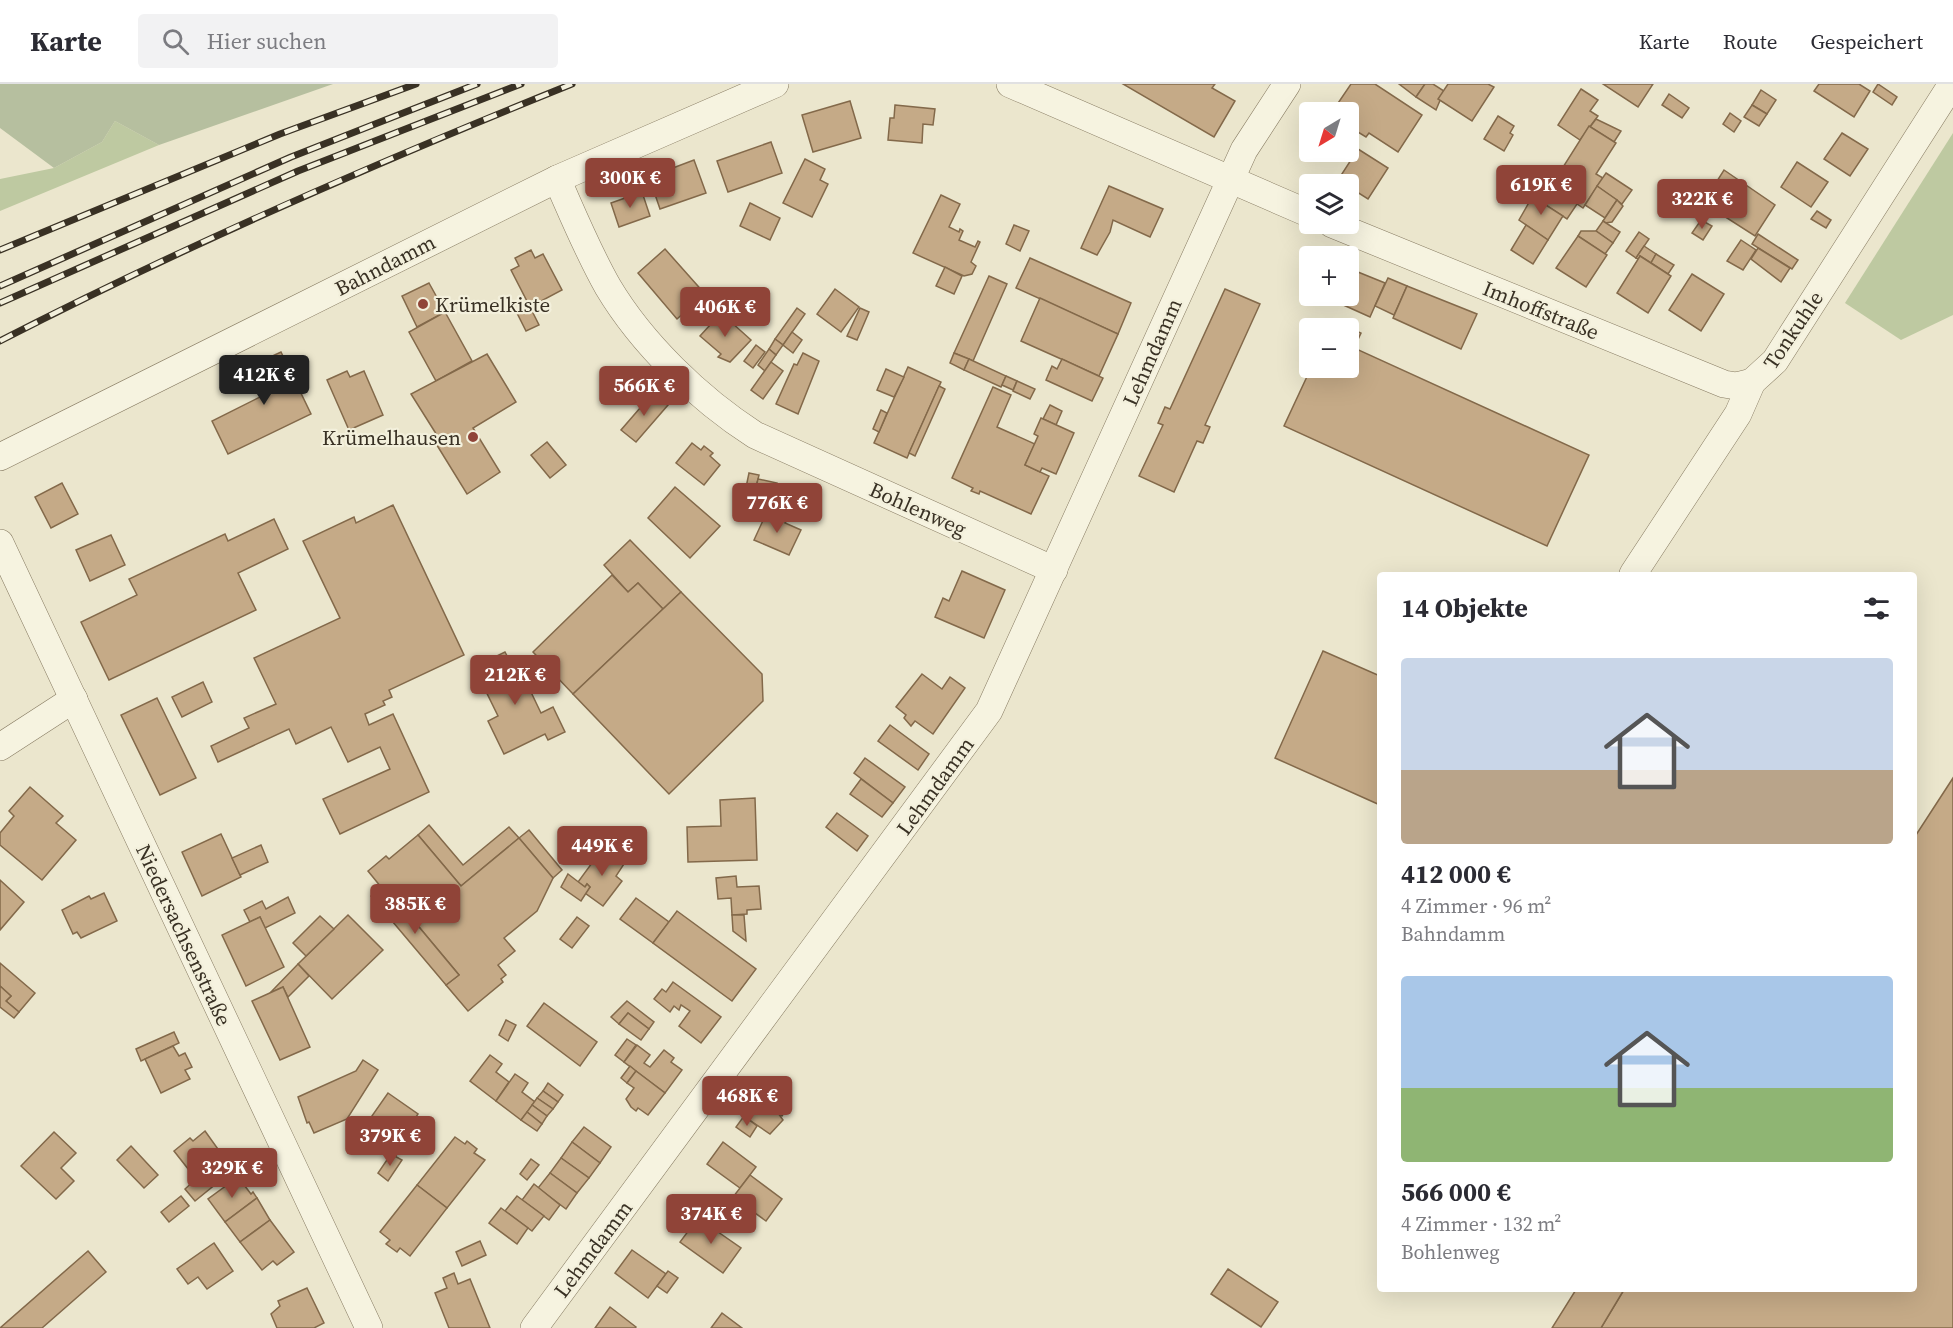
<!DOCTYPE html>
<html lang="de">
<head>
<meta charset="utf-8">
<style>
  body { margin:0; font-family:"Source Serif 4",serif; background:#f2f2f3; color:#2b2b33; height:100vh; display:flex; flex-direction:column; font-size:22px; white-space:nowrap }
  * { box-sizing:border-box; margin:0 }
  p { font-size:20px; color:#7c7c81 }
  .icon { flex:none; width:33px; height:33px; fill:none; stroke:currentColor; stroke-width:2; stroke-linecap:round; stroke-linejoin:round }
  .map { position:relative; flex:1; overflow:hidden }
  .panel { position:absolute; left:1377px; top:488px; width:540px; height:720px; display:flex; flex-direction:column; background:#fff; border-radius:6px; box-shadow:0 6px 24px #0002 }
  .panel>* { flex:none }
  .needle { width:39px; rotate:218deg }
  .controls { position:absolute; left:1299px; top:18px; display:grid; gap:12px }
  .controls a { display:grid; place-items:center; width:60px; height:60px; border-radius:6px; background:#fff; box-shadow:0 6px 24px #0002; font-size:30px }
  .price { position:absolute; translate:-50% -51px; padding:0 14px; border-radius:6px; background:#904438; color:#fff; font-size:20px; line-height:39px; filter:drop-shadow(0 2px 3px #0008) }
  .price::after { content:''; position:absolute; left:50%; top:36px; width:18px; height:14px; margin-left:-9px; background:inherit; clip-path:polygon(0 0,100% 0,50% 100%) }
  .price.active { background:#222; color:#fff }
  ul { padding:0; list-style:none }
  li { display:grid; align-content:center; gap:12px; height:318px; padding:0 24px }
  li span { display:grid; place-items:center; height:186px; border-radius:6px; color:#555 }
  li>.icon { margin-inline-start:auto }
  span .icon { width:108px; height:108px; fill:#fffc; stroke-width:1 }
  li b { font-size:26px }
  h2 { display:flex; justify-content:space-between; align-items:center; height:72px; padding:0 24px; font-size:26px }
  header { display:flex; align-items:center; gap:36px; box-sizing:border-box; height:84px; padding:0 30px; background:#fff; border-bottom:2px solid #e1e1e2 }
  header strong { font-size:28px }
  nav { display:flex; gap:33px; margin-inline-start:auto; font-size:21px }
  .search { width:420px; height:54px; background:#f2f2f3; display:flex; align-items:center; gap:15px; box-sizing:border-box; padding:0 21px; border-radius:6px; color:#7c7c81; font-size:22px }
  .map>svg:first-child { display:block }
</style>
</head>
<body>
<header>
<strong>Karte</strong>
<div class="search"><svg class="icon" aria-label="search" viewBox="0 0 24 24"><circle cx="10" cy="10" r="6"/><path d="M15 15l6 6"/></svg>Hier suchen</div>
<nav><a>Karte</a><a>Route</a><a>Gespeichert</a></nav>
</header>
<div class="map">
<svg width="1953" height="1244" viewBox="0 0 1953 1244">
  <rect width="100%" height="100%" fill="#ebe6cd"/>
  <g fill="#bec9a1">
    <polygon points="115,37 159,61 0,127 0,95 54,84 102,58"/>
    <polygon points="1953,49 1953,231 1901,256 1845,219"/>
  </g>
  <polygon fill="#b6bf9f" points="0,0 333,0 159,61 115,37 102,58 54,84 0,44"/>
  <g fill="#c5aa87" stroke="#83694a" stroke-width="1.5">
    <polygon points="1123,0 1215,0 1212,4 1235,17 1214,53"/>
    <polygon points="1351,0 1375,0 1422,31 1398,68 1369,49 1366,53 1348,42 1348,28 1332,28"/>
    <polygon points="1399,0 1425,0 1416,13"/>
    <polygon points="1425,0 1433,0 1444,7 1436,26 1416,13"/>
    <polygon points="1448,0 1488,0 1494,3 1472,37 1438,15"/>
    <polygon points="1603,0 1653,0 1638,23"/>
    <polygon points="1819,0 1859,0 1870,7 1854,33 1814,7"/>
    <polygon points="1878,0 1897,13 1892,21 1873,8"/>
    <polygon points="1581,5 1598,16 1590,27 1598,32 1580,56 1558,41"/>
    <polygon points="1761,6 1776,16 1767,30 1752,21"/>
    <polygon points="1669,10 1689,24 1682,34 1662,21"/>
    <polygon points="850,17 861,54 813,68 802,31"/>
    <polygon points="895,21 935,25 933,41 923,40 922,59 888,56 890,34 894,34"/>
    <polygon points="1752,21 1767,30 1759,42 1744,33"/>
    <polygon points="1730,29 1741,37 1734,48 1723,40"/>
    <polygon points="1498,32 1514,42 1510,49 1513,51 1504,67 1484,55"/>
    <polygon points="1596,35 1621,47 1614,58 1590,43"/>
    <polygon points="1589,42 1616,59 1596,90 1603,94 1583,124 1577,120 1567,135 1541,118"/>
    <polygon points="1842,49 1868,65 1850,92 1824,75"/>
    <polygon points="771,58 782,89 728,108 717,77"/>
    <polygon points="1358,65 1388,84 1368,115 1338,96"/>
    <polygon points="805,75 825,85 820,96 828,100 812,133 783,119"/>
    <polygon points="694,76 706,109 660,125 649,93"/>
    <polygon points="1797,78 1828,98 1811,123 1781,103"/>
    <polygon points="1724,86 1775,121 1755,152 1716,127 1718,124 1705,116"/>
    <polygon points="1606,89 1632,106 1622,120 1597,102"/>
    <polygon points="1109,102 1163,125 1150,153 1113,136 1110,148 1097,171 1081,164"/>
    <polygon points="1597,102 1617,116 1605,134 1585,121"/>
    <polygon points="1540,103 1546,108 1541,118 1563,132 1548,156 1519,136 1536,106"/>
    <polygon points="642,108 650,132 619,143 611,119"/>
    <polygon points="941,111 960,120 949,143 959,148 960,145 963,147 959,156 975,163 978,157 980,158 971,178 976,182 972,190 964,192 913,169"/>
    <polygon points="1617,116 1623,122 1612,138 1605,139 1603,137"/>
    <polygon points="750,119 780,134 770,156 740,142"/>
    <polygon points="1817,127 1831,136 1826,144 1811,135"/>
    <polygon points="1701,136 1712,142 1703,156 1692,149"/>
    <polygon points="1603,137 1620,148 1613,159 1596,147"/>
    <polygon points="1014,141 1029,147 1020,167 1006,160"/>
    <polygon points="1526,141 1548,156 1533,180 1511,166"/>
    <polygon points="1581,147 1596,147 1613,159 1605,170 1578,152"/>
    <polygon points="1639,148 1649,155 1636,174 1626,167"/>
    <polygon points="1758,150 1798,176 1792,185 1752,160"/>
    <polygon points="1578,152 1607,171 1586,203 1556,184"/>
    <polygon points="1741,156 1756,166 1743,186 1727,177"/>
    <polygon points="1644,162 1656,170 1651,179 1640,172 1639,175 1636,174"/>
    <polygon points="1758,164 1790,184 1781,198 1751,175"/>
    <polygon points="665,165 705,210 677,235 638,189"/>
    <polygon points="531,166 535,174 543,170 562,206 530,223 511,186 519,182 515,174"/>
    <polygon points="1656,170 1674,181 1668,190 1651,179"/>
    <polygon points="1640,172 1671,192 1648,229 1617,209"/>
    <polygon points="1030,174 1131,219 1118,250 1016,204"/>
    <polygon points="945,183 962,192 954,210 936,202"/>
    <polygon points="1353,186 1385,199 1370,233 1339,219 1342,212 1348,212 1348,196"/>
    <polygon points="1692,190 1724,210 1701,247 1669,226"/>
    <polygon points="989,192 1007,200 973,277 954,269"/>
    <polygon points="1388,194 1407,202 1394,231 1375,222"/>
    <polygon points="429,199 445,228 417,243 402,212"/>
    <polygon points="1407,202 1477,230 1461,265 1393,234"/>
    <polygon points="835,205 859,223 841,248 817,230"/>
    <polygon points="1225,205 1260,220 1205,341 1210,343 1203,359 1197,357 1174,408 1139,392 1163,341 1158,339 1165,323 1170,325"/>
    <polygon points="1040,214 1118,250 1099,292 1021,257"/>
    <polygon points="530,223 539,241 526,247 517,229"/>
    <polygon points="797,224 805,230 783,261 775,255"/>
    <polygon points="860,224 869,228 857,256 847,252"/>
    <polygon points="445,228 472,277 436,297 409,248"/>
    <polygon points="721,229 751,256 730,278 718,273 721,270 700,252"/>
    <polygon points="1332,236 1361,249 1354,264 1589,371 1547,462 1284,342 1311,284 1348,284 1348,244 1328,244"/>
    <polygon points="792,248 802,256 793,269 783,261"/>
    <polygon points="775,255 783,261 776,271 769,265"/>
    <polygon points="756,261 765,268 753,284 744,277"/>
    <polygon points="769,265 776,271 765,287 758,281"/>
    <polygon points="281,268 311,330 228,370 212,337 262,312 249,283"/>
    <polygon points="803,269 819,277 798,330 776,320 794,280 797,281"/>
    <polygon points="954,269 969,275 964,286 950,279"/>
    <polygon points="487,270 516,318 473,344 500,388 467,410 435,358 440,356 411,310"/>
    <polygon points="969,275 1006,292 1001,303 964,286"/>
    <polygon points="1062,275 1103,294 1092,317 1046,296 1052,282 1057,285"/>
    <polygon points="771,278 783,287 763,315 751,306"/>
    <polygon points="908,283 941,298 907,374 874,359"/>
    <polygon points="886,285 904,293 894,313 877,306"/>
    <polygon points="347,287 350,293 364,287 383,331 349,346 327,296"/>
    <polygon points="1006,292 1017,297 1013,306 1002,301"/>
    <polygon points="1017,297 1035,305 1030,315 1013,307"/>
    <polygon points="939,302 945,305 915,372 909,369"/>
    <polygon points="993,303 1011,311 997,343 1035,360 1025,381 1049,392 1031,430 980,407 979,410 971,407 973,404 952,394"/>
    <polygon points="653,309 668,321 636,358 621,346"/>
    <polygon points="1050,321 1062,327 1056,341 1043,335"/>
    <polygon points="881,326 887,329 879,348 873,345"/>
    <polygon points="1041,334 1074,349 1056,390 1042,384 1040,388 1025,381 1038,352 1034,350"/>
    <polygon points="547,358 566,381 550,394 531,371"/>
    <polygon points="692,359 701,366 704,362 713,369 710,372 720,381 704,401 676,379"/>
    <polygon points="749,389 759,391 752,420 743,418"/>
    <polygon points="758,395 777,399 773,416 765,414 764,418 753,416"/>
    <polygon points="62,399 78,430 51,444 35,413"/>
    <polygon points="675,403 720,442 690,474 648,434"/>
    <polygon points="393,421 464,571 389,606 392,613 383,617 385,621 365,630 369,641 393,630 429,708 340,750 323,715 390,685 380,663 348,678 331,643 296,660 289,645 218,678 211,662 249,644 244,634 276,620 254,574 340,534 303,457 354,433 356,439"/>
    <polygon points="766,430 778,435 779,433 787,436 785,439 801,446 789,471 754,456"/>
    <polygon points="274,435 288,465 238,489 256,526 109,596 81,538 137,511 129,495 225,450 228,457"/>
    <polygon points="111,451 125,481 90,497 76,466"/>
    <polygon points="630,456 681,508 663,525 638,499 628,508 604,481"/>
    <polygon points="962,487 1005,506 984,554 935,533 943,514 949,517"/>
    <polygon points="612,491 628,508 638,499 663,525 573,610 533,568"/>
    <polygon points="681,508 762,590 763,617 669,710 573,610"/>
    <polygon points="1323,567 1380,592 1380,721 1275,674"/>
    <polygon points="505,568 512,581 517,579 541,629 553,623 565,648 548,656 545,650 504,670 488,637 498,632 474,583"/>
    <polygon points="922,590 942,605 950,593 965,604 933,650 915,637 911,642 904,634 906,631 896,623"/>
    <polygon points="203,598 212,618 182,633 172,613"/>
    <polygon points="157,614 196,694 160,711 121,631"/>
    <polygon points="890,641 929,670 918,686 878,657"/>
    <polygon points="865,674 905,703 893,719 854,689"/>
    <polygon points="1953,694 1953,1244 1601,1244 1625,1204 1914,1204 1914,754"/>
    <polygon points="861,695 893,719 882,733 850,710"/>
    <polygon points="30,703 63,732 56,739 76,756 42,796 0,761 0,749 14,732 9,727"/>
    <polygon points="755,714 757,776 688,778 687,743 721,742 720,716"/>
    <polygon points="837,729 868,752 857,767 826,743"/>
    <polygon points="429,741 463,781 509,743 519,754 461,802 418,751"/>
    <polygon points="529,746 562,786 553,794 519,754"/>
    <polygon points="221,750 241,793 202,812 182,768"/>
    <polygon points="418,751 461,802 519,754 553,794 537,827 504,854 515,867 498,881 506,891 501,895 503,898 468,927 446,901 459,891 384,801 381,803 368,787 386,772 389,775"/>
    <polygon points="261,761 268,778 240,791 232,774"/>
    <polygon points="603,764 616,771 615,773 624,780 616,792 622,797 603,822 585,809 590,803 587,800 585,803 578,798"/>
    <polygon points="568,790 585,803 587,800 590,803 581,817 561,803"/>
    <polygon points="736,792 737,803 759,802 761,825 747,826 747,830 732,831 731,814 718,815 716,794"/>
    <polygon points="0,796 24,818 0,846"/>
    <polygon points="384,801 459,891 446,901 371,812"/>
    <polygon points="104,809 117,837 81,854 77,848 73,850 62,826 89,812 91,815"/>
    <polygon points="288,813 295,829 265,844 260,833 250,838 244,826 262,817 266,825"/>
    <polygon points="636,814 669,838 653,859 620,835"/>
    <polygon points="677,827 756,885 732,917 653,859"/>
    <polygon points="348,831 383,866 332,915 298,880"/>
    <polygon points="732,831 744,831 746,857 733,847"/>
    <polygon points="320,832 334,845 306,872 293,859"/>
    <polygon points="260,833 284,883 246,902 222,851"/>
    <polygon points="577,833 589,842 572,864 560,855"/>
    <polygon points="0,879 35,909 19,928 6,917 11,912 0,902"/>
    <polygon points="298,880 309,892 288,913 283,903 270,909"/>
    <polygon points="673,898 721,933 701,959 679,942 690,927 681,921 679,926 674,922 670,928 654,915 662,905 666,908"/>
    <polygon points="0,902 11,912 6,917 19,928 14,934 0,923"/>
    <polygon points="283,903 310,963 280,976 252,917"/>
    <polygon points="627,917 654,938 649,945 628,929 619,940 611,933"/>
    <polygon points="544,919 597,958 580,982 527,942"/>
    <polygon points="628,929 649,945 641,956 619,940"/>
    <polygon points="506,936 516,941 508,957 499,951"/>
    <polygon points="174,948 179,959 141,977 136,965"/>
    <polygon points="627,955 636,961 624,978 615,971"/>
    <polygon points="637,961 650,971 644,979 650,983 664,966 674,974 671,978 682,986 665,1009 624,978"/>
    <polygon points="173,962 179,972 185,969 192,983 185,986 190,995 161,1009 145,975"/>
    <polygon points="490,971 502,980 496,988 509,998 496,1017 470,997"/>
    <polygon points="363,976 378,986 347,1035 314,1049 309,1038 307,1039 298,1013 356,987"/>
    <polygon points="630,982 636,987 627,999 621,994"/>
    <polygon points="636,987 665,1009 648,1031 638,1024 636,1027 631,1023 626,1015 634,1004 627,999"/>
    <polygon points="515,990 528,999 522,1008 535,1018 521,1036 496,1017"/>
    <polygon points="548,999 563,1011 558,1018 543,1007"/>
    <polygon points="767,1006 785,1019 778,1029 783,1036 770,1050 748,1035"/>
    <polygon points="543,1007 558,1018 553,1025 537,1014"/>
    <polygon points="388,1009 418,1030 403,1053 407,1056 395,1073 360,1049"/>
    <polygon points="537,1014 553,1025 547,1032 532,1021"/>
    <polygon points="785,1019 789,1022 782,1032 778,1029"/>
    <polygon points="532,1021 547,1032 542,1040 527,1028"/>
    <polygon points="527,1028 542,1040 537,1047 521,1036"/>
    <polygon points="744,1032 757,1042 750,1053 736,1043"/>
    <polygon points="584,1043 611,1063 600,1079 572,1058"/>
    <polygon points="205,1047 233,1086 195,1117 185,1105 196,1095 174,1067 190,1054 193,1057"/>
    <polygon points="54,1048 76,1069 61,1084 74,1097 56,1115 21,1082"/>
    <polygon points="455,1053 465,1060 467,1057 477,1065 474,1069 485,1076 447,1124 417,1101"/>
    <polygon points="572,1058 600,1079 589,1094 561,1074"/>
    <polygon points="723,1058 756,1083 740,1104 707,1080"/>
    <polygon points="131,1062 158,1091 144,1104 117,1076"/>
    <polygon points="391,1070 402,1076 388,1097 378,1089"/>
    <polygon points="561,1074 589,1094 577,1109 550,1089"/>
    <polygon points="531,1075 539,1081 527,1096 520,1090"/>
    <polygon points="550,1089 577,1109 566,1125 538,1104"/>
    <polygon points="750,1091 782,1115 766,1137 733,1113"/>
    <polygon points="238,1093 251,1110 253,1108 257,1114 225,1138 208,1115"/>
    <polygon points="534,1100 560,1121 549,1136 522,1116"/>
    <polygon points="417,1101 447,1124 410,1172 400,1164 397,1168 386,1160 390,1156 380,1148"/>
    <polygon points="181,1112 189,1122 169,1138 161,1128"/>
    <polygon points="517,1112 544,1132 532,1147 505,1127"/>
    <polygon points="257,1114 270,1136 240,1158 225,1138"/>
    <polygon points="501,1124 528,1144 517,1160 489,1139"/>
    <polygon points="698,1134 741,1164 723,1189 680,1158"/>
    <polygon points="270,1136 294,1168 277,1181 273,1177 262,1186 240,1158"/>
    <polygon points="480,1157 486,1171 462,1182 456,1168"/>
    <polygon points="214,1159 233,1187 207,1205 198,1193 188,1200 177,1185"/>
    <polygon points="632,1166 666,1190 648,1214 615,1189"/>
    <polygon points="88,1167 106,1188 42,1244 0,1244"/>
    <polygon points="1228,1185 1278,1218 1261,1243 1211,1210"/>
    <polygon points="668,1187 678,1194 667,1209 657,1202"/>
    <polygon points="454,1189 458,1200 470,1195 490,1244 449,1244 435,1209 447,1204 443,1194"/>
    <polygon points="307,1204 324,1239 314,1244 277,1244 271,1230 280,1222 278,1217"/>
    <polygon points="1577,1204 1625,1204 1601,1244 1552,1244"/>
    <polygon points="610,1223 636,1243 635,1244 595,1244"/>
    <polygon points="722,1229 742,1244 711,1244"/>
  </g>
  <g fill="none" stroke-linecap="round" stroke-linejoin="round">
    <defs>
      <g id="minor">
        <polyline points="1010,0 1310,130"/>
        <path d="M557,95c16,36 31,73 51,108 34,57 91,112 147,148l299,135"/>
        <polyline points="1332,140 1724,300 1736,302 1752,298"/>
        <polyline points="0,373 557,95 775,0"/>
        <polyline points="0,459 369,1244"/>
        <polyline points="1633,490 1738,330 1752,298 1775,277 1952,0"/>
        <polyline points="0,663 74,615"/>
        <polyline points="534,1244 989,627 1244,66 1287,0"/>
      </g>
    </defs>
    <use href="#minor" stroke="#877b62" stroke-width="28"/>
    <use href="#minor" stroke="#f6f3e0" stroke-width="27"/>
    <defs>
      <g id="rail">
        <polyline points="0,166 280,50 416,0"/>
        <polyline points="0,202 291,73 477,0"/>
        <polyline points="0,219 298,87 521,0"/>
        <path d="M0,257c186,-96 378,-179 572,-257"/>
      </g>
    </defs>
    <use href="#rail" stroke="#393124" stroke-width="7"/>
    <use href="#rail" stroke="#f3f0dc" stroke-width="4.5" stroke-dasharray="14" stroke-linecap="butt"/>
  </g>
  <g fill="#904438" stroke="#f3f0dc" stroke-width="2">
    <circle cx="423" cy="220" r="6"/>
    <circle cx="473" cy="353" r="6"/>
  </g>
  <g text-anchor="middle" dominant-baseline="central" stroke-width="4.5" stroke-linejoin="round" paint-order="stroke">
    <g font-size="21" fill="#393124" stroke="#f3f0dc">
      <text transform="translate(385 181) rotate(-27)">Bahndamm</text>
      <text transform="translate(1541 226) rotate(22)">Imhoffstraße</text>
      <text transform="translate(1793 246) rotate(-56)">Tonkuhle</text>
      <text transform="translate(1152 268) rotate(-66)">Lehmdamm</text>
      <text transform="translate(918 425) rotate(24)">Bohlenweg</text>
      <text transform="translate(935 702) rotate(-54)">Lehmdamm</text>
      <text transform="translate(184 851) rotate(65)">Niedersachsenstraße</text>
      <text transform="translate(593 1165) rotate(-53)">Lehmdamm</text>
    </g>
    <g font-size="21" fill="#393124" stroke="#f3f0dc" text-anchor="start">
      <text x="435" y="220">Krümelkiste</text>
      <text x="461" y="353" text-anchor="end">Krümelhausen</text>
    </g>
  </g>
</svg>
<div class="controls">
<a><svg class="needle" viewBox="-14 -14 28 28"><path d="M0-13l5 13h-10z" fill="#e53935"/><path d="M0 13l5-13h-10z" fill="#7c7c81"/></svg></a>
<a><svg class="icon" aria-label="layers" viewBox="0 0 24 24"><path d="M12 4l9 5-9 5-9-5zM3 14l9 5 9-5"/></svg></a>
<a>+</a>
<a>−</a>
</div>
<b class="price" style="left:630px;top:125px">300K €</b>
<b class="price" style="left:1541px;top:132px">619K €</b>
<b class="price" style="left:1702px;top:146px">322K €</b>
<b class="price" style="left:725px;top:254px">406K €</b>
<b class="price active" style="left:264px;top:322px">412K €</b>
<b class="price" style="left:644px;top:333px">566K €</b>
<b class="price" style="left:777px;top:450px">776K €</b>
<b class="price" style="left:515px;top:622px">212K €</b>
<b class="price" style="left:602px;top:793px">449K €</b>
<b class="price" style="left:415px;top:851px">385K €</b>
<b class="price" style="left:747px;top:1043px">468K €</b>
<b class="price" style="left:390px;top:1083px">379K €</b>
<b class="price" style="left:232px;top:1115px">329K €</b>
<b class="price" style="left:711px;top:1161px">374K €</b>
<section class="panel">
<h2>14 Objekte<svg class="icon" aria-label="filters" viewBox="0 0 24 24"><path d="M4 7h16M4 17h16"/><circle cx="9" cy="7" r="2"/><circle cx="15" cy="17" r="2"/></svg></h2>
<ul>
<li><span style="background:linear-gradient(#c9d6e8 60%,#b9a48a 0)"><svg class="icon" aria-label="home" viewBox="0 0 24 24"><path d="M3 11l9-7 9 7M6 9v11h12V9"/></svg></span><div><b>412 000 €</b><p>4 Zimmer · 96 m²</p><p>Bahndamm</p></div></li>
<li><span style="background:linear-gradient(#a9c7e8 60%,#8fb573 0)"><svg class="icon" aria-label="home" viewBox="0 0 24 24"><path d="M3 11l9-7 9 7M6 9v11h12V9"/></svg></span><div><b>566 000 €</b><p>4 Zimmer · 132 m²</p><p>Bohlenweg</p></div></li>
</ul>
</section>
</div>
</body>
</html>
